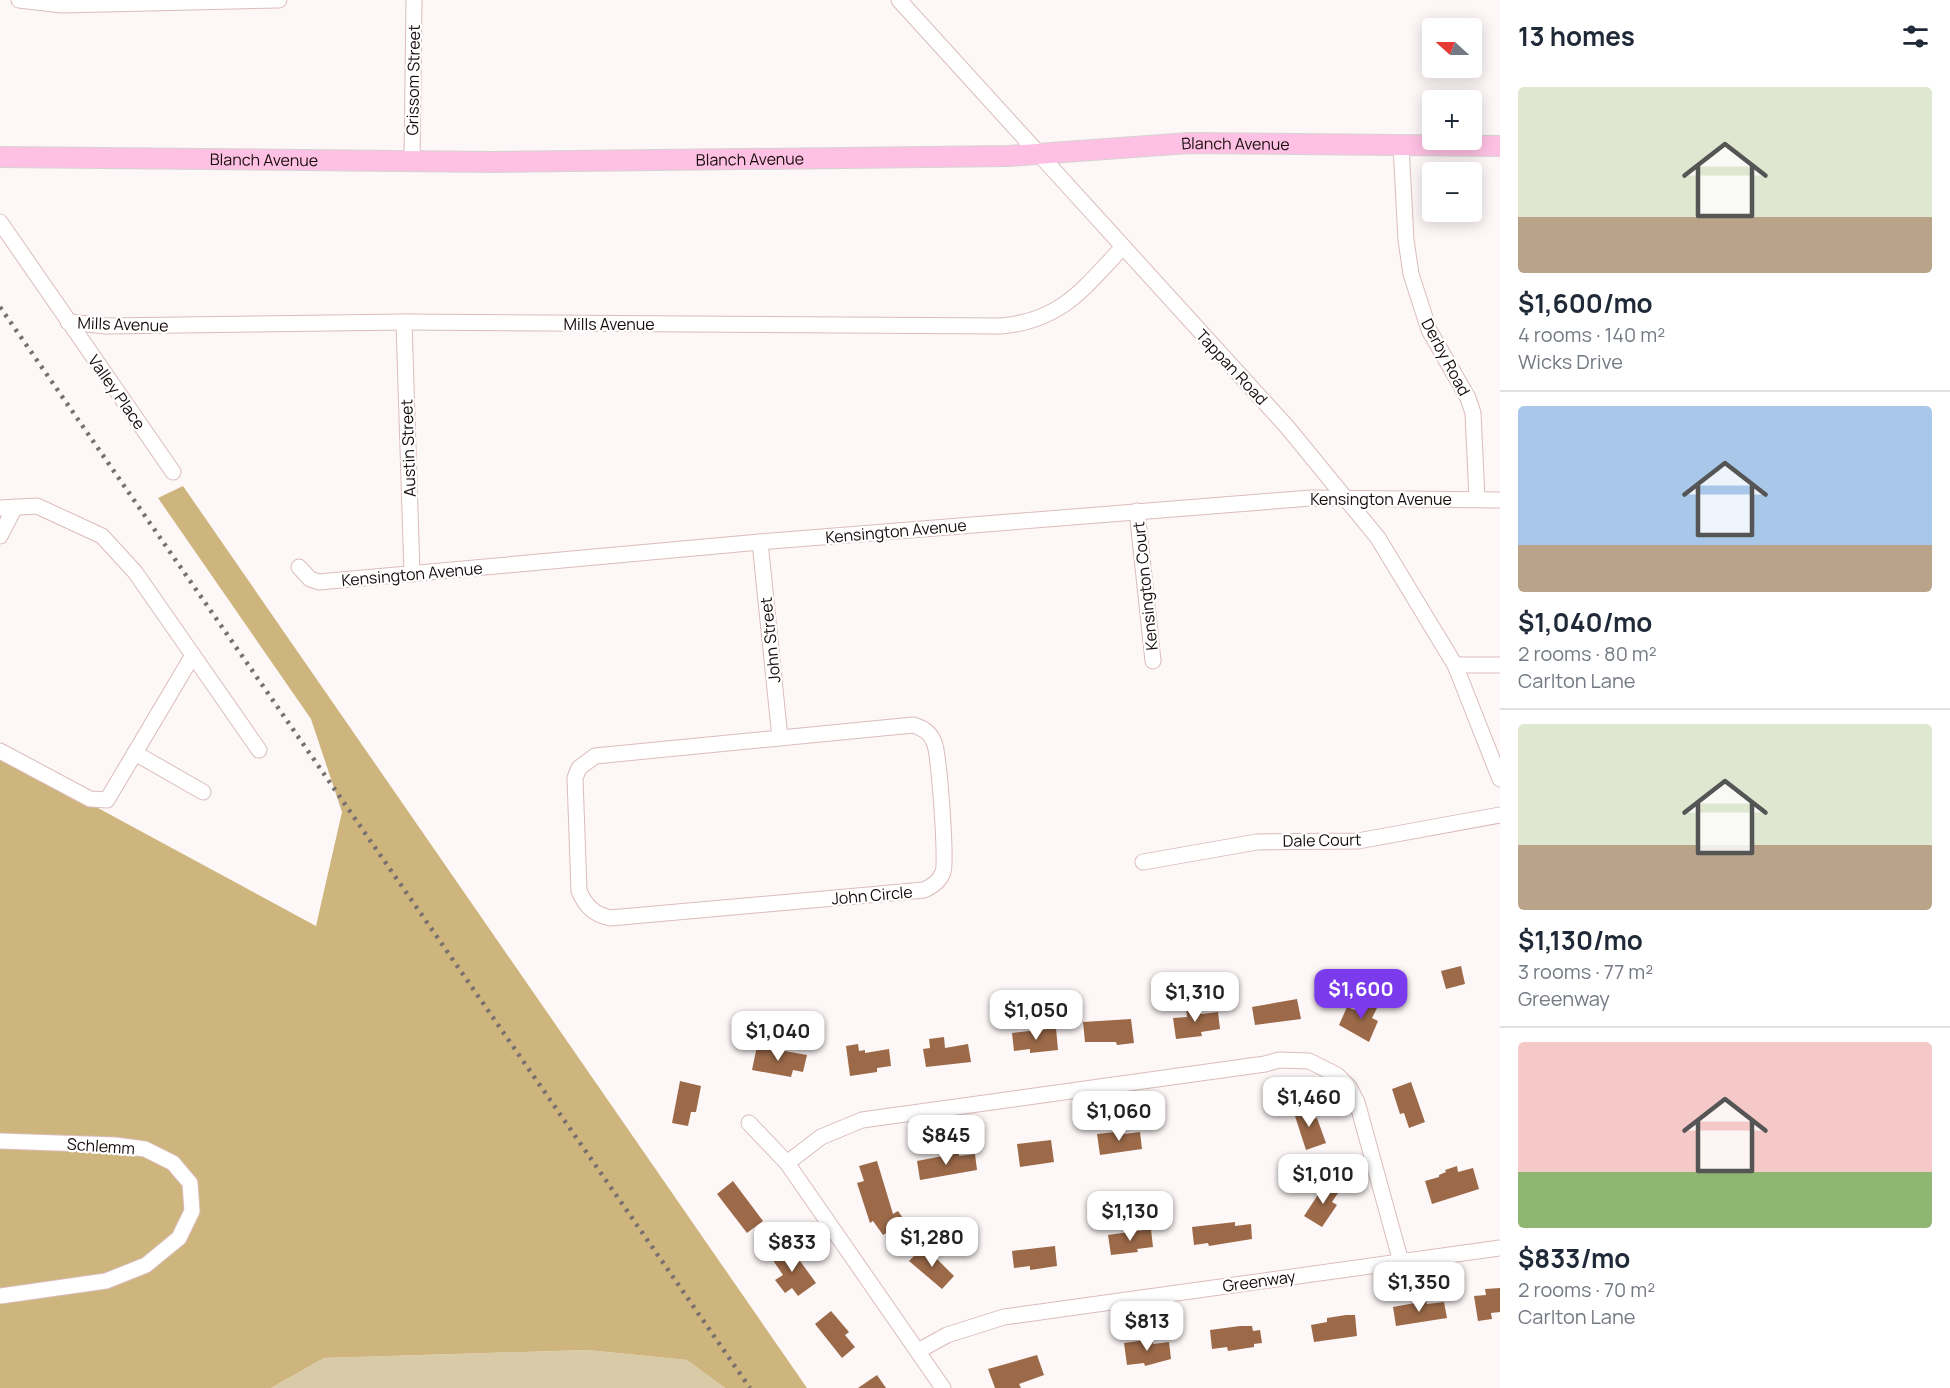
<!DOCTYPE html>
<html lang="en">
<head>
<meta charset="utf-8">
<style>
  body { margin:0; font-family:Manrope,sans-serif; background:#f6f6f7; color:#1f2937; height:100vh; display:flex; flex-direction:column; font-size:22px; white-space:nowrap }
  * { box-sizing:border-box; margin:0 }
  p { font-size:20px; color:#747a83 }
  .icon { flex:none; width:33px; height:33px; fill:none; stroke:currentColor; stroke-width:2; stroke-linecap:round; stroke-linejoin:round }
  .map { position:relative; flex:1; overflow:hidden }
  .drawer { display:flex; flex-direction:column; background:#fff; width:450px }
  .drawer>* { flex:none }
  .needle { width:39px; rotate:291deg }
  .controls { position:absolute; left:1422px; top:18px; display:grid; gap:12px }
  .controls a { display:grid; place-items:center; width:60px; height:60px; border-radius:6px; background:#fff; box-shadow:0 3px 15px #0003; font-size:30px }
  .price { position:absolute; translate:-50% -51px; padding:0 14px; border-radius:12px; background:#fff; color:#222; font-size:20px; line-height:39px; filter:drop-shadow(0 2px 3px #0008) }
  .price::after { content:''; position:absolute; left:50%; top:36px; width:18px; height:14px; margin-left:-9px; background:inherit; clip-path:polygon(0 0,100% 0,50% 100%) }
  .price.current { background:#7c3aed; color:#fff }
  ul { padding:0; list-style:none }
  li { display:grid; align-content:center; gap:12px; height:318px; padding:0 18px }
  li+li { border-top:2px solid #e0e1e3 }
  li span { display:grid; place-items:center; height:186px; border-radius:6px; color:#555 }
  li>.icon { margin-inline-start:auto }
  span .icon { width:108px; height:108px; fill:#fffc; stroke-width:1 }
  li b { font-size:26px }
  h2 { display:flex; justify-content:space-between; align-items:center; height:72px; padding:0 18px; font-size:26px }
  main { display:flex; flex:1; min-height:0 }
  .map>svg:first-child { display:block }
</style>
</head>
<body>
<main>
<div class="map">
<svg width="1500" height="1388" viewBox="0 0 1500 1388">
  <rect width="100%" height="100%" fill="#fef7f7"/>
  <polygon fill="#dacba8" points="587,1350 687,1360 725,1388 271,1388 324,1358"/>
  <polygon fill="#ceb57d" points="183,486 807,1388 725,1388 687,1360 587,1350 324,1358 271,1388 0,1388 0,755 316,926 342,812 311,719 158,498"/>
  <g fill="#9c6a49">
    <polygon points="1461,966 1465,984 1446,989 1441,971"/>
    <polygon points="1360,998 1378,1006 1372,1018 1378,1021 1369,1042 1339,1025 1347,1007 1355,1010"/>
    <polygon points="1297,999 1301,1019 1255,1025 1252,1007"/>
    <polygon points="1200,1004 1201,1014 1218,1012 1220,1029 1201,1032 1202,1036 1176,1039 1173,1018 1187,1017 1186,1006"/>
    <polygon points="1131,1019 1134,1043 1117,1045 1116,1042 1085,1042 1083,1022"/>
    <polygon points="1056,1028 1058,1050 1030,1053 1030,1049 1014,1051 1012,1033"/>
    <polygon points="944,1037 945,1048 968,1044 971,1062 926,1067 923,1049 930,1048 929,1039"/>
    <polygon points="858,1044 859,1051 865,1050 865,1053 889,1049 891,1066 877,1068 877,1072 850,1076 846,1046"/>
    <polygon points="757,1046 807,1055 803,1072 793,1070 791,1077 752,1070"/>
    <polygon points="680,1081 701,1086 696,1112 691,1112 688,1126 672,1123"/>
    <polygon points="1411,1082 1425,1122 1409,1128 1404,1113 1400,1114 1392,1089"/>
    <polygon points="1308,1104 1313,1119 1317,1118 1326,1143 1306,1150 1293,1110"/>
    <polygon points="1124,1131 1124,1134 1140,1132 1142,1149 1100,1155 1097,1134"/>
    <polygon points="1051,1140 1054,1162 1020,1167 1017,1144"/>
    <polygon points="959,1153 959,1156 975,1154 977,1170 920,1180 917,1161"/>
    <polygon points="877,1161 893,1214 898,1211 905,1221 883,1235 873,1221 870,1223 857,1183 864,1181 859,1166"/>
    <polygon points="1457,1166 1458,1172 1473,1168 1479,1189 1432,1204 1425,1181 1439,1177 1439,1175 1446,1172 1445,1170"/>
    <polygon points="733,1181 763,1221 747,1233 717,1194"/>
    <polygon points="1327,1181 1340,1190 1332,1202 1337,1205 1322,1227 1304,1216"/>
    <polygon points="1235,1222 1235,1226 1251,1224 1252,1239 1209,1246 1208,1243 1194,1245 1192,1227"/>
    <polygon points="1151,1229 1153,1247 1137,1249 1138,1252 1111,1255 1108,1235"/>
    <polygon points="785,1246 797,1263 800,1261 816,1283 798,1296 792,1288 785,1293 775,1280 783,1275 770,1256"/>
    <polygon points="924,1246 954,1276 942,1289 909,1261"/>
    <polygon points="1055,1246 1057,1266 1030,1270 1030,1266 1014,1268 1012,1251"/>
    <polygon points="1500,1288 1500,1312 1491,1313 1492,1319 1478,1321 1474,1296 1486,1295 1485,1289"/>
    <polygon points="1426,1301 1427,1304 1444,1302 1447,1318 1396,1326 1393,1307"/>
    <polygon points="831,1311 849,1332 845,1335 855,1347 842,1358 815,1324"/>
    <polygon points="1346,1315 1355,1315 1357,1336 1314,1342 1311,1325 1327,1322 1327,1318"/>
    <polygon points="1240,1326 1252,1326 1253,1331 1260,1330 1262,1343 1254,1344 1254,1347 1228,1351 1227,1347 1212,1349 1210,1330"/>
    <polygon points="1153,1339 1153,1344 1169,1342 1171,1359 1145,1366 1144,1363 1127,1365 1124,1343"/>
    <polygon points="1037,1355 1044,1375 1019,1384 1021,1388 995,1388 988,1369"/>
    <polygon points="877,1375 886,1388 858,1388"/>
  </g>
  <g fill="none" stroke-linecap="round" stroke-linejoin="round">
    <defs>
      <g id="minor">
        <polyline points="19,0 62,5 279,0"/>
        <polyline points="899,0 1288,428 1378,538 1455,665 1500,779"/>
        <polyline points="1401,145 1406,240 1411,274 1429,330 1468,398 1473,413 1477,499"/>
        <polyline points="412,161 414,0"/>
        <polyline points="0,222 173,472"/>
        <path d="M68,322l38,4 298,-4 597,4c60,-5 82,-37 121,-78"/>
        <polyline points="404,322 412,574"/>
        <polyline points="0,508 37,506 102,536 135,572 259,750"/>
        <polyline points="1137,511 1153,661"/>
        <polyline points="0,536 15,507"/>
        <polyline points="760,542 780,738"/>
        <polyline points="299,567 310,579 319,582 760,542 1311,498 1500,500"/>
        <polyline points="1455,665 1500,665"/>
        <path d="M913,725c10,3 17,7 21,17 5,11 13,120 9,130 -3,9 -10,14 -19,18l-314,28c-16,-4 -24,-11 -31,-27l-4,-113 4,-10 16,-12z"/>
        <polyline points="0,751 90,799 107,800 193,655"/>
        <polyline points="135,753 203,792"/>
        <polyline points="1143,862 1257,842 1358,841 1500,815"/>
        <polyline points="749,1123 787,1163 943,1388"/>
        <polyline points="0,1141 115,1145 145,1149 173,1163 190,1183 192,1211 179,1238 146,1265 106,1281 0,1296"/>
        <polyline points="787,1163 821,1137 862,1120 1265,1064 1279,1060 1309,1061 1337,1075 1349,1087 1357,1102 1401,1262"/>
        <polyline points="918,1351 947,1335 1004,1317 1500,1248"/>
      </g>
      <g id="major">
        <path id="s1" d="M0,157l495,5 513,-6 181,-13 311,3"/>
      </g>
    </defs>
    <use href="#minor" stroke="#dbbcbb" stroke-width="17"/>
    <use href="#major" stroke="#d5d3d3" stroke-width="22"/>
    <use href="#minor" stroke="#fff" stroke-width="15"/>
    <use href="#major" stroke="#fec1e3" stroke-width="20"/>
    <polyline stroke="#786f6f" stroke-width="4.5" stroke-dasharray="3 6" stroke-linecap="butt" points="0,307 750,1388"/>
  </g>
  <g text-anchor="middle" dominant-baseline="central" stroke-width="4.5" stroke-linejoin="round" paint-order="stroke">
    <g font-size="16" fill="#150b0a" stroke="#fff">
      <text transform="translate(413 80) rotate(-89)">Grissom Street</text>
      <text stroke="none"><textPath href="#s1" startOffset="1236">Blanch Avenue</textPath></text>
      <text stroke="none"><textPath href="#s1" startOffset="264">Blanch Avenue</textPath></text>
      <text stroke="none"><textPath href="#s1" startOffset="750">Blanch Avenue</textPath></text>
      <text transform="translate(123 324) rotate(2)">Mills Avenue</text>
      <text x="609" y="324">Mills Avenue</text>
      <text transform="translate(1446 357) rotate(62)">Derby Road</text>
      <text transform="translate(1232 367) rotate(47)">Tappan Road</text>
      <text transform="translate(117 392) rotate(55)">Valley Place</text>
      <text transform="translate(408 448) rotate(-92)">Austin Street</text>
      <text x="1381" y="499">Kensington Avenue</text>
      <text transform="translate(896 531) rotate(-5)">Kensington Avenue</text>
      <text transform="translate(412 574) rotate(-5)">Kensington Avenue</text>
      <text transform="translate(1145 586) rotate(-96)">Kensington Court</text>
      <text transform="translate(770 640) rotate(-96)">John Street</text>
      <text transform="translate(1322 840) rotate(-1)">Dale Court</text>
      <text transform="translate(872 895) rotate(-5)">John Circle</text>
      <text transform="translate(101 1146) rotate(4)">Schlemm</text>
      <text transform="translate(1259 1281) rotate(-8)">Greenway</text>
    </g>
  </g>
</svg>
<div class="controls">
<a><svg class="needle" viewBox="-14 -14 28 28"><path d="M0-13l5 13h-10z" fill="#e53935"/><path d="M0 13l5-13h-10z" fill="#747a83"/></svg></a>
<a>+</a>
<a>−</a>
</div>
<b class="price current" style="left:1361px;top:1020px">$1,600</b>
<b class="price" style="left:1195px;top:1023px">$1,310</b>
<b class="price" style="left:1036px;top:1041px">$1,050</b>
<b class="price" style="left:778px;top:1062px">$1,040</b>
<b class="price" style="left:1309px;top:1128px">$1,460</b>
<b class="price" style="left:1119px;top:1142px">$1,060</b>
<b class="price" style="left:946px;top:1166px">$845</b>
<b class="price" style="left:1323px;top:1205px">$1,010</b>
<b class="price" style="left:1130px;top:1242px">$1,130</b>
<b class="price" style="left:932px;top:1268px">$1,280</b>
<b class="price" style="left:792px;top:1273px">$833</b>
<b class="price" style="left:1419px;top:1313px">$1,350</b>
<b class="price" style="left:1147px;top:1352px">$813</b>
</div>
<section class="drawer">
<h2>13 homes<svg class="icon" aria-label="filters" viewBox="0 0 24 24"><path d="M4 7h16M4 17h16"/><circle cx="9" cy="7" r="2"/><circle cx="15" cy="17" r="2"/></svg></h2>
<ul>
<li><span style="background:linear-gradient(#dfe7d0 70%,#b9a48a 0)"><svg class="icon" aria-label="home" viewBox="0 0 24 24"><path d="M3 11l9-7 9 7M6 9v11h12V9"/></svg></span><div><b>$1,600/mo</b><p>4 rooms · 140 m²</p><p>Wicks Drive</p></div></li>
<li><span style="background:linear-gradient(#a9c7e8 75%,#b9a48a 0)"><svg class="icon" aria-label="home" viewBox="0 0 24 24"><path d="M3 11l9-7 9 7M6 9v11h12V9"/></svg></span><div><b>$1,040/mo</b><p>2 rooms · 80 m²</p><p>Carlton Lane</p></div></li>
<li><span style="background:linear-gradient(#dfe7d0 65%,#b9a48a 0)"><svg class="icon" aria-label="home" viewBox="0 0 24 24"><path d="M3 11l9-7 9 7M6 9v11h12V9"/></svg></span><div><b>$1,130/mo</b><p>3 rooms · 77 m²</p><p>Greenway</p></div></li>
<li><span style="background:linear-gradient(#f6c9c9 70%,#8fb573 0)"><svg class="icon" aria-label="home" viewBox="0 0 24 24"><path d="M3 11l9-7 9 7M6 9v11h12V9"/></svg></span><div><b>$833/mo</b><p>2 rooms · 70 m²</p><p>Carlton Lane</p></div></li>
</ul>
</section>
</main>
</body>
</html>
